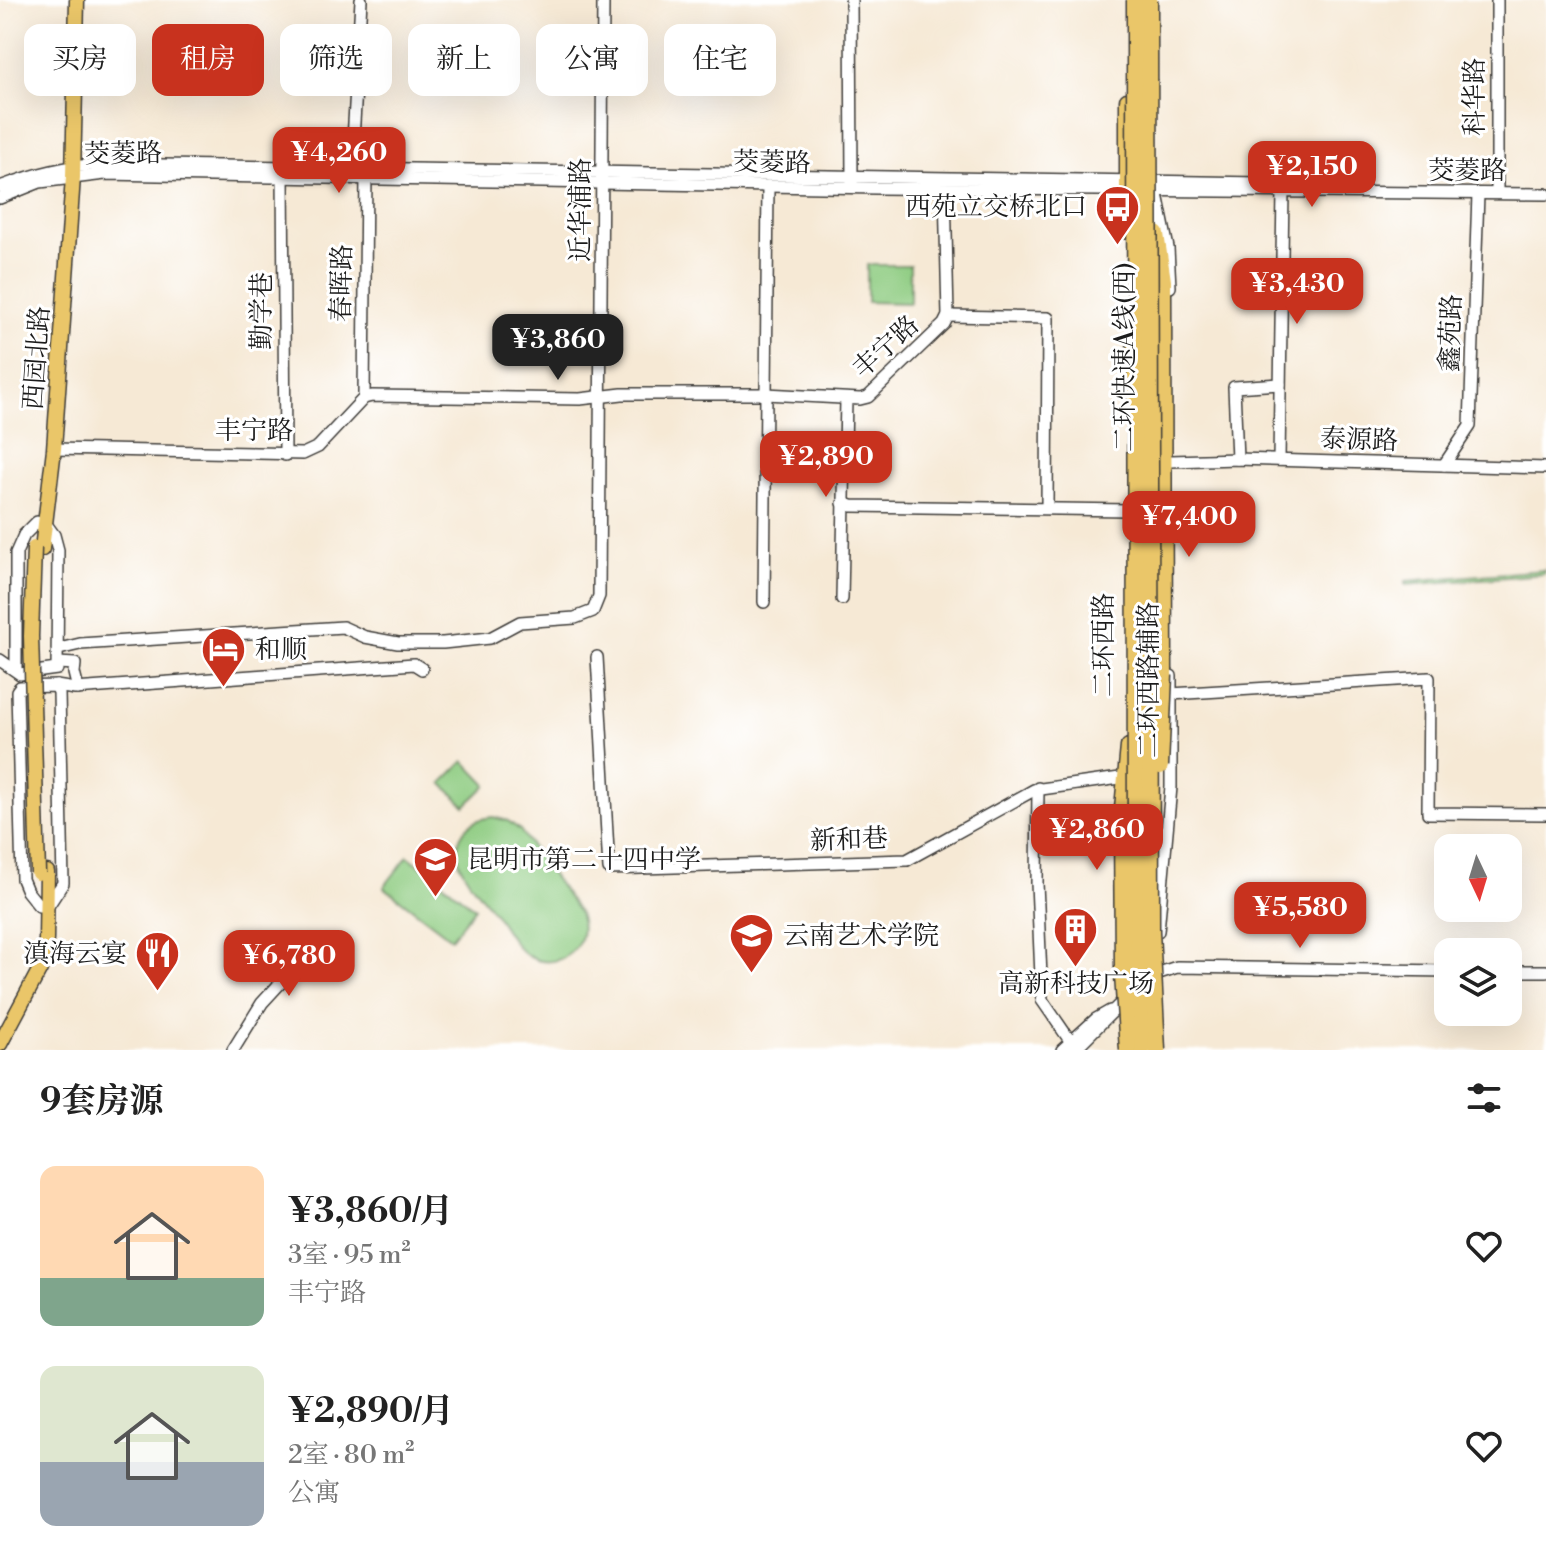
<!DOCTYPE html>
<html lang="zh">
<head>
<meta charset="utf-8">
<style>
  body { margin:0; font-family:"Libre Bodoni","Noto Serif SC",serif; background:#f6f6f6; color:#222; height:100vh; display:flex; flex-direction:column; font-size:30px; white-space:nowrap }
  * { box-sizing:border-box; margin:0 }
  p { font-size:26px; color:#767676 }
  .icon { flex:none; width:44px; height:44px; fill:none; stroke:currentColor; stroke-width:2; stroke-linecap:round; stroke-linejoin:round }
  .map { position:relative; height:1050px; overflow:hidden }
  .panel { display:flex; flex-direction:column; background:#fff; flex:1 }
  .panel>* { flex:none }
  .hud { position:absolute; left:24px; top:24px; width:800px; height:72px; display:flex; gap:16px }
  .needle { width:52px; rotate:176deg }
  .fabs { position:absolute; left:1434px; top:834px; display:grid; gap:16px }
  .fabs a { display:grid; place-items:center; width:88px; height:88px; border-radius:16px; background:#fff; box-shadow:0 8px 32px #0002; font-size:40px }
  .price { position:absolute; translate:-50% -68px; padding:0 18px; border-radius:16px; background:#c8321e; color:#fff; font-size:26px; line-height:52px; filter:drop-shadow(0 2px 4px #0008) }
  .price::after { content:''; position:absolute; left:50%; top:48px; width:24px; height:18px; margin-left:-12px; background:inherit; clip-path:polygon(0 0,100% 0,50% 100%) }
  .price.active { background:#222; color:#fff }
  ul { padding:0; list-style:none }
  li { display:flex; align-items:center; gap:24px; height:200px; padding:0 40px }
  li span { display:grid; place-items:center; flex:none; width:224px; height:160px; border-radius:16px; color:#555 }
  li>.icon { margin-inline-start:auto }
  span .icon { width:96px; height:96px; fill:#fffc; stroke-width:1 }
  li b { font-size:34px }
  h2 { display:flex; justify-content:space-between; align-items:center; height:96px; padding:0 40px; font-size:34px }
  .tag { padding:0 28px; border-radius:16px; background:#fff; box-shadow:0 8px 32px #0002; font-size:28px; line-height:72px }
  .tag.active { background:#c8321e; color:#fff }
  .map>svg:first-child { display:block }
</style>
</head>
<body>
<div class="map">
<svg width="1546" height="1050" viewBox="0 0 1546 1050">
  <rect width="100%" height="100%" fill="#fff"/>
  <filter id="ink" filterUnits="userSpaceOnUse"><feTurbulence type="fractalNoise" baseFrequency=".0125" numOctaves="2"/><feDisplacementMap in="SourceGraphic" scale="16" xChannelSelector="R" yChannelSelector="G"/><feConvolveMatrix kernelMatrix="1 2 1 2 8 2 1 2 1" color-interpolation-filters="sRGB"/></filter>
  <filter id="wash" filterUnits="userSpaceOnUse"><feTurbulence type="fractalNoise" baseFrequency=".006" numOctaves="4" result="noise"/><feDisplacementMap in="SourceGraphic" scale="32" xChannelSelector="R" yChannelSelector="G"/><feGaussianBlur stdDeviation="1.8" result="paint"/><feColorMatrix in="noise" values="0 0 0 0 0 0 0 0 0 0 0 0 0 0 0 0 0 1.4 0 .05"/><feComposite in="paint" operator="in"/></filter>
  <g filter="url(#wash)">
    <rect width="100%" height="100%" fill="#f6e9d5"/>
    <g fill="#8fcc82" stroke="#56744f" stroke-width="2">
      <polygon points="867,265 910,265 910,303 867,302"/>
      <polygon points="1544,570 1544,574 1406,585 1406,581"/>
      <polygon points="464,761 487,785 465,806 442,783"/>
      <path d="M493,817l15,4 12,9 59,83c4,12 4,25 -4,35 -11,14 -30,17 -45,9 -15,-8 -25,-29 -35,-43 -16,-22 -50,-52 -33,-80 7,-12 18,-16 31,-17z"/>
      <polygon points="408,856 475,908 451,938 384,887"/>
    </g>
  </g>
  <g filter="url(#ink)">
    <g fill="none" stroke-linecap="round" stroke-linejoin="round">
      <defs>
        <g id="minor">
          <polyline points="851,0 852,183"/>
          <polyline points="283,172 285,455"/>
          <polyline points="351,175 361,0"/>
          <path d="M0,187c37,-14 65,-21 105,-23l1155,19"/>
          <polyline points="1156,189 1168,248 1170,287"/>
          <polyline points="1497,193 1497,0"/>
          <polyline points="0,198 40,182 105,174 877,188 1546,194"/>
          <polyline points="948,316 1048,318 1047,508"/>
          <polyline points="364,398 366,172"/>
          <polyline points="54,449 303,454 318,447 364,398 372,396 580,399 622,394 766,394 860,399 868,397 944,324 948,316 945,189"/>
          <polyline points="1237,459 1234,387 1280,384"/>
          <polyline points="1279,460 1283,191"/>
          <polyline points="1171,461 1237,459 1546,468"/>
          <polyline points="1444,465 1470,426 1478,194"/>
          <polyline points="843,503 852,506 1128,510"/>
          <polyline points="842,599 846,399"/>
          <polyline points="764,602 768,186"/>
          <polyline points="59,649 80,644 343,627 365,637 398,643 443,643 490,638 520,622 575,618 593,611 599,596 603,0"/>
          <polyline points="597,657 609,869 907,860 1034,790 1120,778"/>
          <polyline points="0,660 20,674 57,669 58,550 54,535 46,524"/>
          <polyline points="58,663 75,664 74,673 78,689"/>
          <polyline points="16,670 16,553 24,535 37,522"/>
          <polyline points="1171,694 1429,678 1428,813 1546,814"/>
          <polyline points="1038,788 1037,883 1042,1000 1071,1042"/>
          <polyline points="39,906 27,891 22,879 17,691 20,687 56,686 75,689 414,664 422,669"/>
          <polyline points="48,906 63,883 59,692 56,686"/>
          <polyline points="1158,931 1171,787 1171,676"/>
          <polyline points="1508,971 1546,971"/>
          <polyline points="1151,979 1159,973 1177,967 1448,971"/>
          <polyline points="233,1050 262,1003 309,952"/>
          <polyline points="1062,1050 1096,1019 1110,1011"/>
          <polyline points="1074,1050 1128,996"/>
        </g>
        <g id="major">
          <polyline points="1127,100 1127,232"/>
          <polyline points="42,549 54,449 73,177 77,0"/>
          <polyline points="0,1044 40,969 46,940 47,872"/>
        </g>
        <g id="highway">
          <polyline points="1156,234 1163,281 1164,675"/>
          <polyline points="1122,818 1129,747"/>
        </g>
      </defs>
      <use href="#minor" stroke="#3d3b38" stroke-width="14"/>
      <use href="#major" stroke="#3d3b38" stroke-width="17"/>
      <use href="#highway" stroke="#3d3b38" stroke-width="19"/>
      <use href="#minor" stroke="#fff" stroke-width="11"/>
      <use href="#major" stroke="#eac669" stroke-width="14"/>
      <use href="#highway" stroke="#eac669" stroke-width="16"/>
      <defs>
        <polyline id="major-bridge" points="34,548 31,636 38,873"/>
        <g id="highway-bridge">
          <polyline points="1135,0 1136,931 1142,1050"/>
          <polyline points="1149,0 1151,931 1157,1050"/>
          <polyline points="1160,766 1164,675"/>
          <polyline points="1122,818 1123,975 1128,1050"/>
        </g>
      </defs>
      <use href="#major-bridge" stroke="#3d3b38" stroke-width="17" stroke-linecap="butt"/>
      <use href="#highway-bridge" stroke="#3d3b38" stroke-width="19" stroke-linecap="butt"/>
      <use href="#major-bridge" stroke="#eac669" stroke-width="14"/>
      <use href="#highway-bridge" stroke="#eac669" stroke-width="16"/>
    </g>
  </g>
  <defs>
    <symbol id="bus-pin" viewBox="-11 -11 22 30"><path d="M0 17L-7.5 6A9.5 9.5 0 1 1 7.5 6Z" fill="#c8321e" stroke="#fff"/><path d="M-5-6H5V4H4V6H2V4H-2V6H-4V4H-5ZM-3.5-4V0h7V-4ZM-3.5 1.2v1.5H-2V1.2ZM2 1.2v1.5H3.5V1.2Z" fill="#fff"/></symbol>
    <symbol id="hotel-pin" viewBox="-11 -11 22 30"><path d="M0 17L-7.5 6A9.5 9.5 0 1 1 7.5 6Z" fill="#c8321e" stroke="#fff"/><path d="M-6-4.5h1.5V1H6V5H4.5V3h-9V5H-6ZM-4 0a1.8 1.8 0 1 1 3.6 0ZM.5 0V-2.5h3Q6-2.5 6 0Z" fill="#fff"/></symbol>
    <symbol id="school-pin" viewBox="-11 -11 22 30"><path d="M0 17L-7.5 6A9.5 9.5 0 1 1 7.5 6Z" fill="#c8321e" stroke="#fff"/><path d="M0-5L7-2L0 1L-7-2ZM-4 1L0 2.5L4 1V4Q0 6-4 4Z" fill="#fff"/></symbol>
    <symbol id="building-pin" viewBox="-11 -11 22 30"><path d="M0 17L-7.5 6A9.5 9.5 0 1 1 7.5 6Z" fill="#c8321e" stroke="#fff"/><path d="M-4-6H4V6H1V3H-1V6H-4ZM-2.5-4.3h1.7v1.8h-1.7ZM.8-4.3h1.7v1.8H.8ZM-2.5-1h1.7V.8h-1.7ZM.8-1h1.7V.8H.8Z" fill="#fff"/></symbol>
    <symbol id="university-pin" viewBox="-11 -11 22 30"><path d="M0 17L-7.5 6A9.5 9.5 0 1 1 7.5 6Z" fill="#c8321e" stroke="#fff"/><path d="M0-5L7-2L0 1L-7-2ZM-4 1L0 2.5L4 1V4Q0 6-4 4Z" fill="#fff"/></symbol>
    <symbol id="restaurant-pin" viewBox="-11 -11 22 30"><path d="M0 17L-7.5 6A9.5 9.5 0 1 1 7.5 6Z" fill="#c8321e" stroke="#fff"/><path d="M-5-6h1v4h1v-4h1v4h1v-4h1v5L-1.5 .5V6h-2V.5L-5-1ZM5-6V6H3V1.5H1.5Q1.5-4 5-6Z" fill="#fff"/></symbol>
  </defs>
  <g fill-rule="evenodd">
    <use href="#bus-pin" x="1092" y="182" width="51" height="69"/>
    <use href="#hotel-pin" x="198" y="624" width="51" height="69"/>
    <use href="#school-pin" x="410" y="834" width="51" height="69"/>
    <use href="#building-pin" x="1050" y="904" width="51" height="69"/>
    <use href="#university-pin" x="726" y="910" width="51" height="69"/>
    <use href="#restaurant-pin" x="132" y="928" width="51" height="69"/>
  </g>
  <g text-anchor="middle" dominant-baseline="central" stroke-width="6" stroke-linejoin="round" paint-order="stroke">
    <g font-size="26" fill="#1c1c1c" stroke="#fff">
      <text transform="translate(1475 97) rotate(-90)">科华路</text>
      <text transform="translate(123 154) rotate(-1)">茭菱路</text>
      <text transform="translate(772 163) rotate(1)">茭菱路</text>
      <text x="1467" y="171">茭菱路</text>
      <text transform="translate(581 210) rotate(-90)">近华浦路</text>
      <text transform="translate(342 283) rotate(-89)">春晖路</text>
      <text transform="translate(262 311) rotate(-90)">勤学巷</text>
      <text transform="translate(1451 333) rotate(-88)">鑫苑路</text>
      <text transform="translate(886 347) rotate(-42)">丰宁路</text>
      <text transform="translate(1125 357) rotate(-90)">二环快速A线(西)</text>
      <text transform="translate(37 358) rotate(-86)">西园北路</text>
      <text x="254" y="431">丰宁路</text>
      <text transform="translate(1359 440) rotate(2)">泰源路</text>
      <text transform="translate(1104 645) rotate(-90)">二环西路</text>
      <text transform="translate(1149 680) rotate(-90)">二环西路辅路</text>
      <text transform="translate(849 840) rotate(-2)">新和巷</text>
    </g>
    <g font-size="26" fill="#1c1c1c" stroke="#fff" text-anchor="start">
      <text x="1087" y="207" text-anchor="end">西苑立交桥北口</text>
      <text x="255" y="650">和顺</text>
      <text x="467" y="860">昆明市第二十四中学</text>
      <text x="783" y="936">云南艺术学院</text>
      <text x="127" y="954" text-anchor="end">滇海云宴</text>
      <text x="1076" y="984" text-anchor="middle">高新科技广场</text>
    </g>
  </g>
</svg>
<div class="fabs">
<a><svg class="needle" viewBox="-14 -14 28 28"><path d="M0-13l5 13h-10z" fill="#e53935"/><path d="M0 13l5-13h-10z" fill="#767676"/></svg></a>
<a><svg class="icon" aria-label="layers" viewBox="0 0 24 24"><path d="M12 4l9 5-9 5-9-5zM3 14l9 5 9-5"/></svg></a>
</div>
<b class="price" style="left:339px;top:195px">¥4,260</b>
<b class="price" style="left:1312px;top:209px">¥2,150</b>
<b class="price" style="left:1297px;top:326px">¥3,430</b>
<b class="price active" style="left:558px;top:382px">¥3,860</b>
<b class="price" style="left:826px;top:499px">¥2,890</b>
<b class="price" style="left:1189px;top:559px">¥7,400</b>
<b class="price" style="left:1097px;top:872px">¥2,860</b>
<b class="price" style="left:1300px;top:950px">¥5,580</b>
<b class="price" style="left:289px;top:998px">¥6,780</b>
<div class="hud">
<a class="tag">买房</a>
<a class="tag active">租房</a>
<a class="tag">筛选</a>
<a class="tag">新上</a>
<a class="tag">公寓</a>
<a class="tag">住宅</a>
</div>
</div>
<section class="panel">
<h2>9套房源<svg class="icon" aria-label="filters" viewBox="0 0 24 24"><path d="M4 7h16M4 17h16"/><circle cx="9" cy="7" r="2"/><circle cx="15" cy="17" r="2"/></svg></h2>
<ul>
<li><span style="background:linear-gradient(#ffd9b3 70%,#7fa58c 0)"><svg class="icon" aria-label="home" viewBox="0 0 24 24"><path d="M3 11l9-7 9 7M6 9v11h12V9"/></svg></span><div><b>¥3,860/月</b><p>3室 · 95 m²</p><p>丰宁路</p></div><svg class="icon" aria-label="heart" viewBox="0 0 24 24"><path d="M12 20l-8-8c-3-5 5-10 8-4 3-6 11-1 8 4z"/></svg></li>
<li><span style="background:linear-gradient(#dfe7d0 60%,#9aa5b1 0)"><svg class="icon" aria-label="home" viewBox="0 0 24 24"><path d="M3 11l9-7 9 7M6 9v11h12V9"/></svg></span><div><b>¥2,890/月</b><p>2室 · 80 m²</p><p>公寓</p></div><svg class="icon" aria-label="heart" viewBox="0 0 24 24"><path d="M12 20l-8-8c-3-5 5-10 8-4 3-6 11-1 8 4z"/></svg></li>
</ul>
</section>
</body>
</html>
